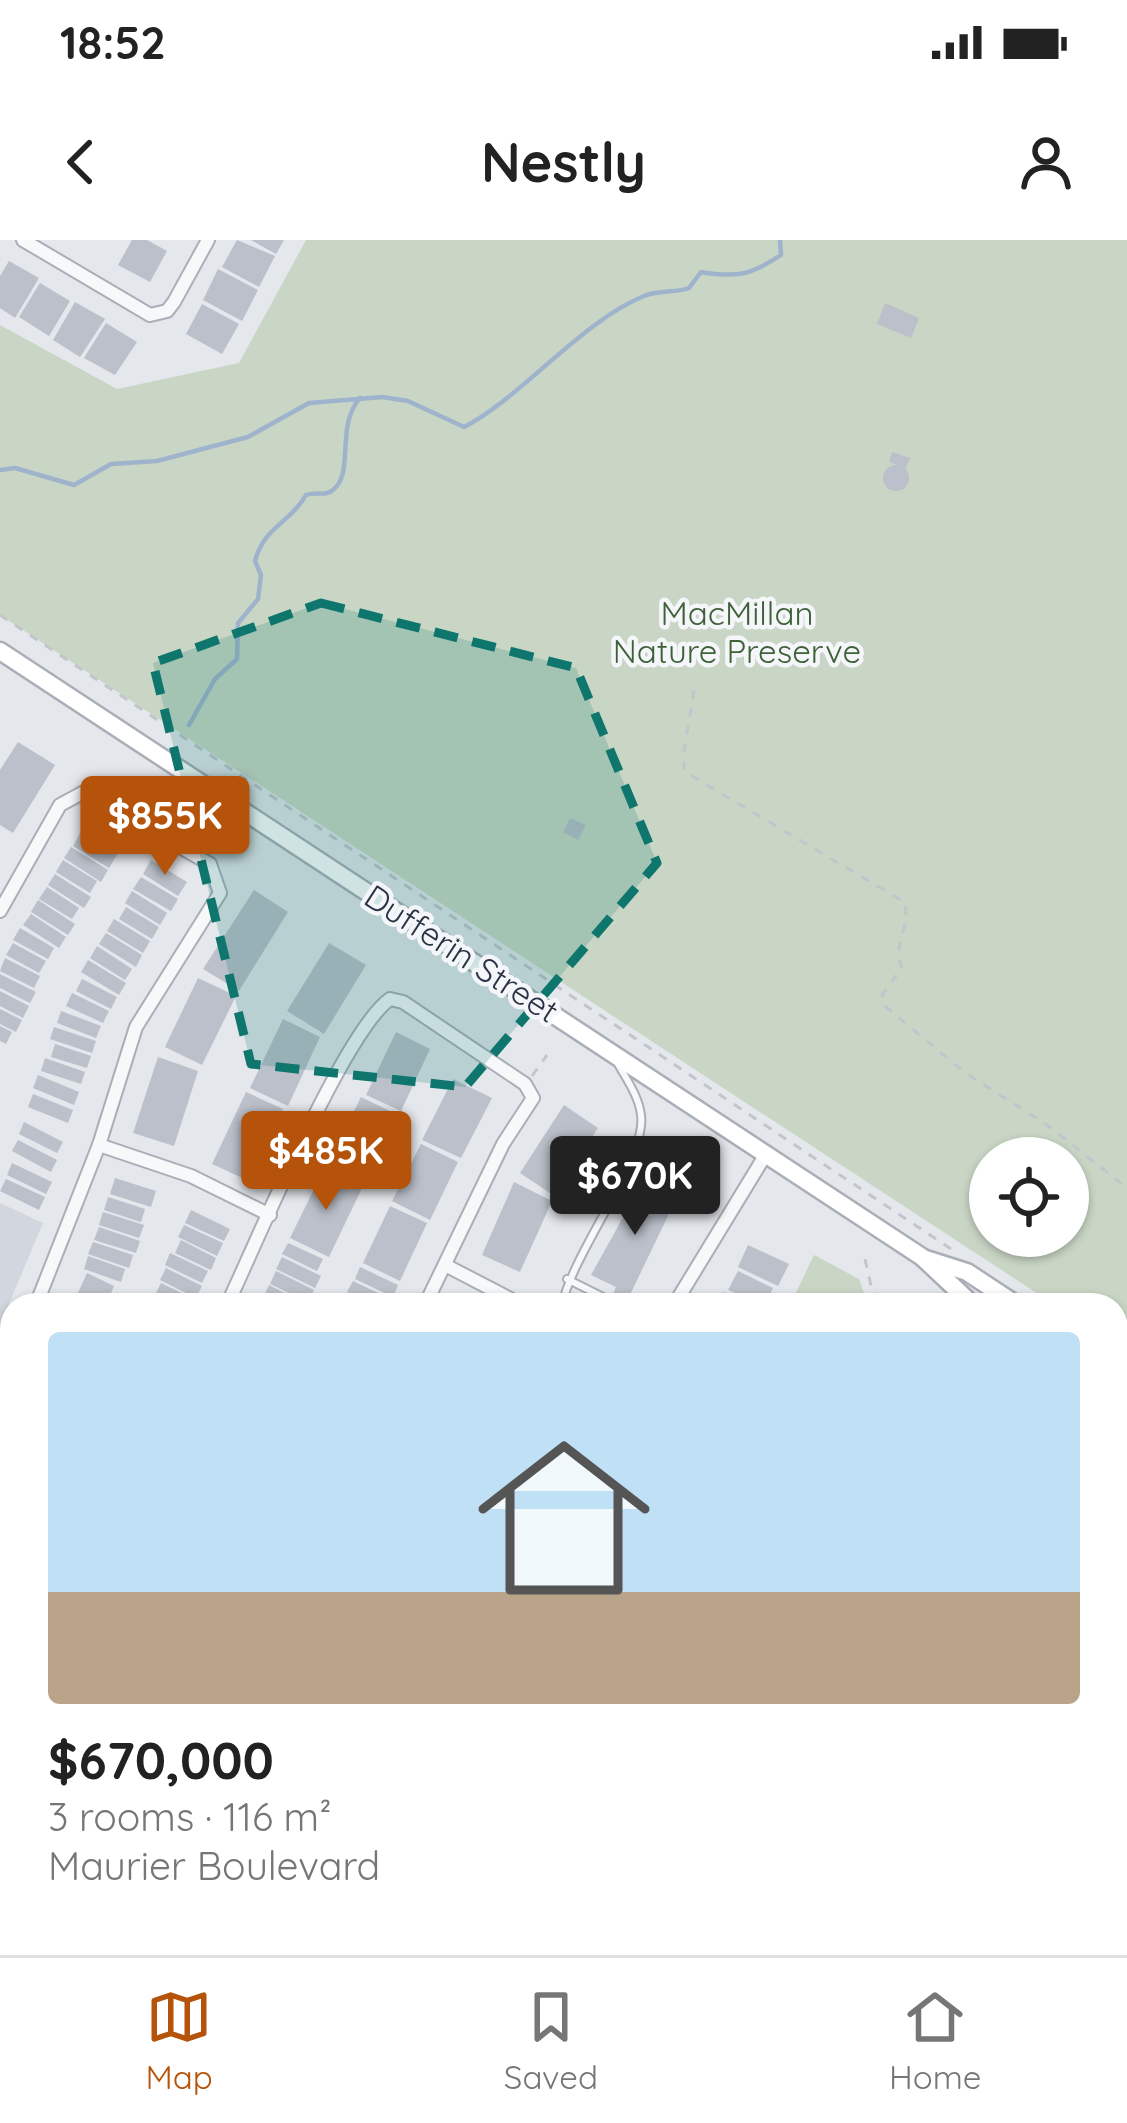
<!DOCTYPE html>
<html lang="en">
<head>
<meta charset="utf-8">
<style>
  body { margin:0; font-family:Quicksand,sans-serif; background:#f6f6f6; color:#222; height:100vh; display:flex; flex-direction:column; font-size:45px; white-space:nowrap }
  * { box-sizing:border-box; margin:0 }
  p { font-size:39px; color:#767676 }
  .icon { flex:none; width:66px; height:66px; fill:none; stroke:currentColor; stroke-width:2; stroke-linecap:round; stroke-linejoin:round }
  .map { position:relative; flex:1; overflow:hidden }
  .side { position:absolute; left:0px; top:1053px; width:1128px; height:663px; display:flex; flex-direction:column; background:#fff; border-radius:36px 36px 0 0; box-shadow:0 3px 9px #0004 }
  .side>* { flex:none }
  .buttons { position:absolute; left:969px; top:897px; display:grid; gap:24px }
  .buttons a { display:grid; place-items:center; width:120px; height:120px; border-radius:50%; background:#fff; box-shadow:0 3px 9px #0004; font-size:60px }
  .price { position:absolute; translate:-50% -102px; padding:0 27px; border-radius:12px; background:#b45309; color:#fff; font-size:39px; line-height:78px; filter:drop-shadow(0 3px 6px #0008) }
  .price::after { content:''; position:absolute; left:50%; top:72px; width:36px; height:27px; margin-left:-18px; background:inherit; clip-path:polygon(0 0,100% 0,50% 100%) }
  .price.on { background:#222; color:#fff }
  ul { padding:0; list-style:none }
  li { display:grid; align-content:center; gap:24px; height:636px; padding:0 48px }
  li span { display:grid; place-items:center; height:372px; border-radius:12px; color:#555 }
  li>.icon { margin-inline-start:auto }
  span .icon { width:216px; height:216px; fill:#fffc; stroke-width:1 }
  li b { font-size:51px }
  .status { display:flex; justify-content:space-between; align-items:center; height:84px; padding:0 60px; background:#fff; direction:ltr }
  .status svg { height:33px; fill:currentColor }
  header { display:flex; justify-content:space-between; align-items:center; height:156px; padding:0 48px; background:#fff; font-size:54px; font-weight:700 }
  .dock { display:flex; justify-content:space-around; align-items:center; height:168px; border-top:3px solid #e0e0e0; background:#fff; font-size:33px; color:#767676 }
  .dock a { display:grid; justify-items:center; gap:6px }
  .dock .on { color:#b45309 }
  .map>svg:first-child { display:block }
</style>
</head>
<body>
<div class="status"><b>18:52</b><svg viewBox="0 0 49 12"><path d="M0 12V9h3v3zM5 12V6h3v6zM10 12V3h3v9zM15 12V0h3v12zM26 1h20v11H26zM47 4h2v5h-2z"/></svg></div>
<header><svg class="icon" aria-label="back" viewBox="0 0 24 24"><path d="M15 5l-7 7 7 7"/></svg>Nestly<svg class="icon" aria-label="person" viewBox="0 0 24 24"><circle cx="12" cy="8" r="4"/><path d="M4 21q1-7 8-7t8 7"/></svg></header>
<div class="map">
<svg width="1127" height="1715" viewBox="0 0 1127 1715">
  <rect width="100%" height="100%" fill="#e4e7ec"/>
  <polygon fill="#d2d6de" points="0,963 43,983 0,1085"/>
  <g fill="#c9d6c5" fill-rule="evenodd">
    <path d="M306,0h821v1101l-11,-3v-33h-61l-1055,-690v-290l117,64 122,-26zM990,918h78v78h-78z"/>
    <polygon points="814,1015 859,1039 868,1065 790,1065"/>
    <polygon points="673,1704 1045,1704 1047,1715 667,1715"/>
  </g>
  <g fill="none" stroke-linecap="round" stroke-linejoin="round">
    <g stroke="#9fb4cc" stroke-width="4.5">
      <path d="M0,230l15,-2 59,17 37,-21 46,-3 91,-24 61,-34 73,-6 26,4 56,26c58,-30 118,-106 180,-131 14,-6 31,-3 45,-8l12,-16c36,6 50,3 80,-17l-1,-15"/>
      <path d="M189,485l26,-46 22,-20 1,-36 20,-24 3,-24 -6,-14c9,-34 35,-38 51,-66 11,-4 19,2 27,-5 22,-17 2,-64 27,-92"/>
      <polyline points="1116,1389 1127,1380"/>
    </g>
  </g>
  <g fill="#bbc0ca">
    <polygon points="132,0 147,0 167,11 150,42 118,25"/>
    <polygon points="237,0 275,16 259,47 222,27"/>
    <polygon points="251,0 284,0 276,14"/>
    <polygon points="9,21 39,38 15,78 0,68 0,36"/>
    <polygon points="218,29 258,50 242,81 203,60"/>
    <polygon points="40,43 70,61 49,96 19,77"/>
    <polygon points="75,62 105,79 80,117 53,100"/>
    <polygon points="885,63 919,78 911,98 877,84"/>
    <polygon points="202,64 239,84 222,114 186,94"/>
    <polygon points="106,83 137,102 115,135 84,118"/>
    <polygon points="892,212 910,218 906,228 889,222"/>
    <circle cx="896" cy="238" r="13"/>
    <polygon points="18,502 55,525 13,593 0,585 0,530"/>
    <polygon points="570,578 586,585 578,600 563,592"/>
    <polygon points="88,579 125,601 109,628 73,606"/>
    <polygon points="71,607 108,630 101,642 64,618"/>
    <polygon points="63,620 97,641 90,653 56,632"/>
    <polygon points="151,620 187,642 178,656 143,634"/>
    <polygon points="55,634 91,657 84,668 48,645"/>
    <polygon points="141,637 178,659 171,671 133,649"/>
    <polygon points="47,647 79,668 72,679 39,659"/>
    <polygon points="254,650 288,672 239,751 203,729"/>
    <polygon points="132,651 167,673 160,685 125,663"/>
    <polygon points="38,660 75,684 68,695 31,672"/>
    <polygon points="126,667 159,687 152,699 119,679"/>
    <polygon points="31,674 66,697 59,708 23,685"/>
    <polygon points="114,679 150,701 143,713 107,691"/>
    <polygon points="20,688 54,708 48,719 13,700"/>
    <polygon points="106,693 142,715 136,727 99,704"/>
    <polygon points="13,703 46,721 39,733 6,715"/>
    <polygon points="329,703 366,725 324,794 287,771"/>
    <polygon points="97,706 132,729 125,740 90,718"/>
    <polygon points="5,718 40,736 34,748 0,731"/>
    <polygon points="88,720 126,743 119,755 81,732"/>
    <polygon points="0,734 36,752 30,763 0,748"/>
    <polygon points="198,738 236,756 202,825 165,807"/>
    <polygon points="82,739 117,757 111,769 76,751"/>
    <polygon points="0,751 29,766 23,778 0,766"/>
    <polygon points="72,753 109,771 103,783 66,766"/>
    <polygon points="0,769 22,780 16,792 0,784"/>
    <polygon points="61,771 101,786 96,798 57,783"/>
    <polygon points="283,779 320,797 288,866 250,848"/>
    <polygon points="0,786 12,792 6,804 0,801"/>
    <polygon points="54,787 96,801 92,813 50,799"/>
    <polygon points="396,792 430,809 401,871 366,855"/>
    <polygon points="55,804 91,816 87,828 51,817"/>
    <polygon points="158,817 198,831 174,906 133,893"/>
    <polygon points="45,818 85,832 81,844 41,831"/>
    <polygon points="38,835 79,852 74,865 33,848"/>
    <polygon points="453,839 492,858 461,918 422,900"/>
    <polygon points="246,852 283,869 249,941 212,924"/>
    <polygon points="33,854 73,870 68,883 28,867"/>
    <polygon points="361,857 398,875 364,944 327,926"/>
    <polygon points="564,865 598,888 553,955 520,933"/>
    <polygon points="24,882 63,902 57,913 19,894"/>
    <polygon points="18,900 57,920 51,932 12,911"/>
    <polygon points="421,904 458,922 430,980 392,961"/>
    <polygon points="12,923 52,942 46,954 7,935"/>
    <polygon points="324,929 362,948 329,1017 290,998"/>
    <polygon points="115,938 156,951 151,967 110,954"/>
    <polygon points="645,938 679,953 627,1061 613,1054 616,1047 591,1035"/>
    <polygon points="6,939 45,957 39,970 0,951"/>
    <polygon points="514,942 552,961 520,1032 482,1015"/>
    <polygon points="108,957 145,969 141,982 104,970"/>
    <polygon points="390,966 427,983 400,1041 363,1023"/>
    <polygon points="191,970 230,989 224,1001 185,983"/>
    <polygon points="103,972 144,985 139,998 99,985"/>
    <polygon points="184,985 223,1003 217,1016 178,997"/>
    <polygon points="99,987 140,1001 136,1013 94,1000"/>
    <polygon points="181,1000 216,1018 211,1030 175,1013"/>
    <polygon points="93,1002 133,1015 129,1028 88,1014"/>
    <polygon points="288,1003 323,1019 317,1031 282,1014"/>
    <polygon points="748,1005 789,1024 778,1046 738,1027"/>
    <polygon points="170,1013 208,1031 202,1043 165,1025"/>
    <polygon points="88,1016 125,1029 121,1042 84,1029"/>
    <polygon points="282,1017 321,1036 315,1048 276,1029"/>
    <polygon points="360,1027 398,1045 393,1057 355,1039"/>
    <polygon points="166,1028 202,1046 196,1058 160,1040"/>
    <polygon points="276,1031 314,1050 308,1062 270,1044"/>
    <polygon points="738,1031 773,1048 765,1065 728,1050"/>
    <polygon points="87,1033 114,1046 106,1065 78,1053"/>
    <polygon points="353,1041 393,1060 390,1065 373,1065 347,1052"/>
    <polygon points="161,1043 196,1060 194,1065 175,1065 155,1055"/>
    <polygon points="269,1045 271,1046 308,1065 278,1065 263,1058"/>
    <polygon points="723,1052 751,1065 716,1065"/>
    <polygon points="346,1054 368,1065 341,1065"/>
    <polygon points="2,1191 12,1196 12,1220 0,1214"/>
    <polygon points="0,1218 12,1224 12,1252 0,1246"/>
    <polygon points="0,1250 12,1256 4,1279 0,1278"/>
    <polygon points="12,1349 12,1381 0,1375"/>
    <polygon points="4,1591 12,1595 12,1620 0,1614"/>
    <polygon points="0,1618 12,1624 12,1652 0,1646"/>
    <polygon points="0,1650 12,1656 7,1681 0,1678"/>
    <polygon points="37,1704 47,1704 69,1715 32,1715"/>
    <polygon points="54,1704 83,1704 78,1715"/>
    <polygon points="147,1704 177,1704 183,1707 179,1715 142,1715"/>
    <polygon points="223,1704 265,1704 259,1715"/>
    <polygon points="345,1704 369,1704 392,1715 340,1715"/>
    <polygon points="411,1704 422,1704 429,1708 425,1715 405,1715"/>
    <polygon points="604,1704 608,1704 628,1715 598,1715"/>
  </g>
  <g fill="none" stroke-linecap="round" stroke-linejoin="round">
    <defs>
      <g id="service">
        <polyline points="567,1039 619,1065"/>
        <path d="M562,1065c11,-53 85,-146 79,-190 -2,-18 -14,-35 -23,-51"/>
      </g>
      <g id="minor">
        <polyline points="23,0 150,75 167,71 174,62 208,0"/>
        <polyline points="0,671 60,565 84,552 210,624 220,653 136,787 99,905 36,1065"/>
        <polyline points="99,905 191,936 270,975"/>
        <polyline points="445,1025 522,1065"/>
        <path d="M227,1065c29,-61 117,-274 163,-306l13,3 122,82 8,14 -30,46 -78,161"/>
        <polyline points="674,1065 766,914"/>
        <polyline points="0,1141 12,1116"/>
        <polyline points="0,1412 12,1418"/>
        <polyline points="0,1530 12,1506"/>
        <polyline points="476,1704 492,1715"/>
        <polyline points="109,1715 114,1704"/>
        <polyline points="299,1715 304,1704"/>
        <polyline points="565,1715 569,1704"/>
        <polyline points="776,1715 781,1704"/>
      </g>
      <g id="secondary">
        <polyline points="0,411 922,1017 973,1065"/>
        <polyline points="923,1018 967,1032 1017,1065"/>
        <polyline points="1116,1132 1127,1139"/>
        <polyline points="1116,1159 1127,1164"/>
      </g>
    </defs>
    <use href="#service" stroke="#a9aeb7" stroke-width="10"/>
    <use href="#minor" stroke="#a9aeb7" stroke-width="16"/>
    <use href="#secondary" stroke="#a9aeb7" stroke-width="21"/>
    <g stroke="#c2c5cb" stroke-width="3" stroke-dasharray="9 9" stroke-linecap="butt">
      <polyline points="0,375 951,1009"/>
      <path d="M694,450l-11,68 2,14 219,130c8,23 -13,45 -2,66l-20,27 3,11 79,66 83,53 80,63"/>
      <polyline points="532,836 547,815"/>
      <polyline points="865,1019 871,1046 883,1065"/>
    </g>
    <use href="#service" stroke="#f7f8fa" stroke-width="6"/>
    <use href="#minor" stroke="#f7f8fa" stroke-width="12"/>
    <use href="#secondary" stroke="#fff" stroke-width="16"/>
  </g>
  <path fill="#0f766e" fill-opacity="0.2" stroke="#0f766e" stroke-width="9" stroke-dasharray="24 15" stroke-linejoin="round" d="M321,363l255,65 81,195 -192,224 -214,-23 -98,-401z"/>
  <g text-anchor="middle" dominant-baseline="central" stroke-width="9" stroke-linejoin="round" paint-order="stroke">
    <g font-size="33" fill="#3f6138" stroke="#f4f6f9">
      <text x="737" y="372">MacMillan<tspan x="737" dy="38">Nature Preserve</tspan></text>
    </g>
    <g font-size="33" fill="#2b3445" stroke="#f4f6f9">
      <text transform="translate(462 713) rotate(33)">Dufferin Street</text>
    </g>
  </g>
</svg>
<div class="buttons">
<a><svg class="icon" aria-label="locate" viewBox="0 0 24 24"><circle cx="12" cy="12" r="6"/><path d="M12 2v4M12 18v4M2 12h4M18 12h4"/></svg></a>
</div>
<b class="price" style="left:165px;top:638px">$855K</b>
<b class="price" style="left:326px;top:973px">$485K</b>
<b class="price on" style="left:635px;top:998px">$670K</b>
<section class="side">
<ul>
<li><span style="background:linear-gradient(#bfe0f5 70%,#b9a48a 0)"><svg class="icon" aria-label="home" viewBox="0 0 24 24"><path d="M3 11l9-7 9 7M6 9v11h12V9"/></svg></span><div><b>$670,000</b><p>3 rooms · 116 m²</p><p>Maurier Boulevard</p></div></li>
</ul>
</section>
</div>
<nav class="dock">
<a class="on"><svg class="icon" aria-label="map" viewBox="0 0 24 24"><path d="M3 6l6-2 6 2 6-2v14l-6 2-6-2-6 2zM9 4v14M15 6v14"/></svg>Map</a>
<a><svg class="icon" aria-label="saved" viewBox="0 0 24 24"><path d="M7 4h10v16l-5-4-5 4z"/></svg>Saved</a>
<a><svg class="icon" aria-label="home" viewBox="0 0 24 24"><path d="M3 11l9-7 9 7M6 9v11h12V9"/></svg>Home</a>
</nav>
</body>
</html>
